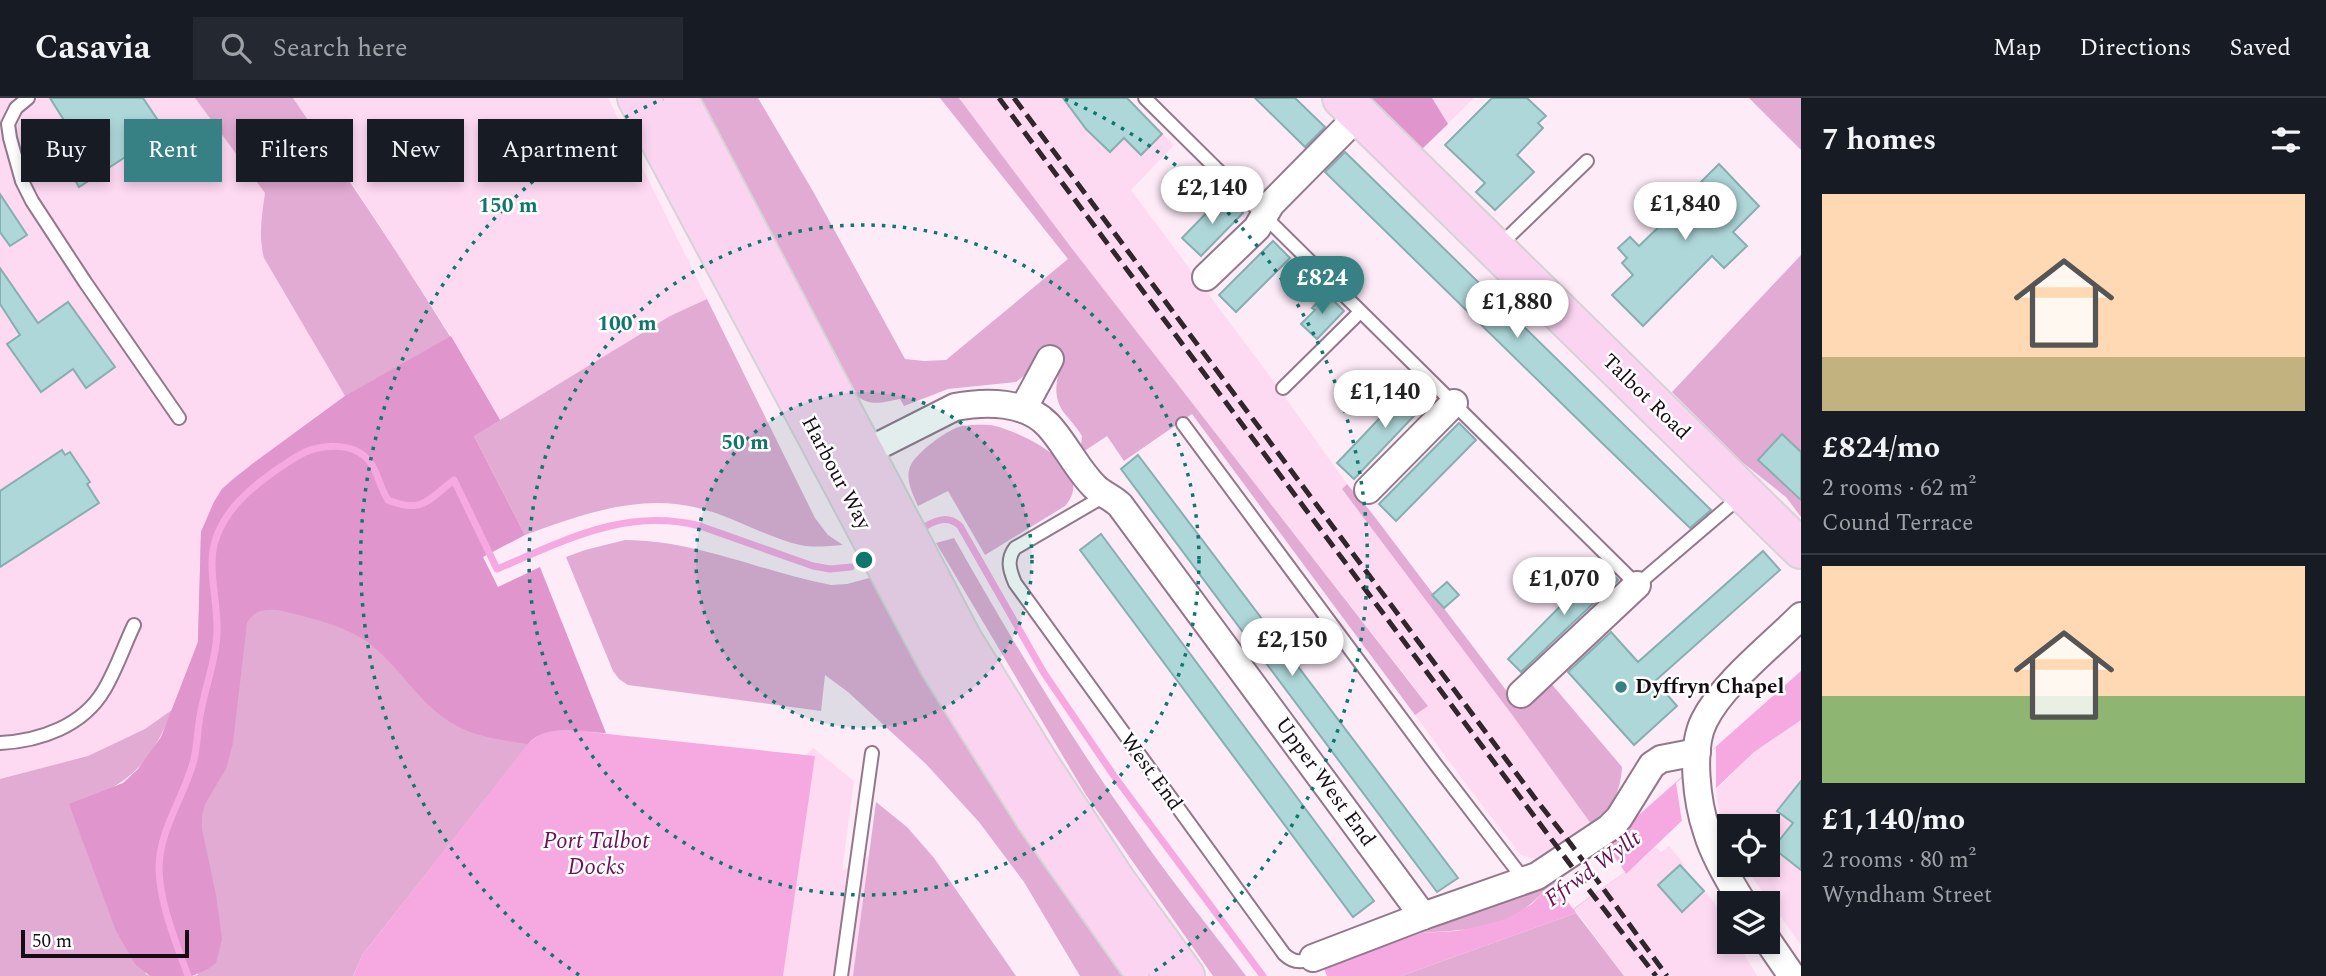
<!DOCTYPE html>
<html lang="en">
<head>
<meta charset="utf-8">
<style>
  body { margin:0; font-family:Spectral,serif; background:#242831; color:#f1f3f6; height:100vh; display:flex; flex-direction:column; font-size:26px; white-space:nowrap }
  * { box-sizing:border-box; margin:0 }
  p { font-size:23px; color:#9ea1a6 }
  .icon { flex:none; width:38px; height:38px; fill:none; stroke:currentColor; stroke-width:2; stroke-linecap:round; stroke-linejoin:round }
  .map { position:relative; flex:1; overflow:hidden }
  .panel { display:flex; flex-direction:column; background:#171b24; width:525px }
  .panel>* { flex:none }
  .hud { position:absolute; left:21px; top:21px; width:665px; height:63px; display:flex; gap:14px }
  .fabs { position:absolute; left:1717px; top:716px; display:grid; gap:14px }
  .fabs a { display:grid; place-items:center; width:63px; height:63px; border-radius:0px; background:#171b24; box-shadow:0 4px 10px #0003; font-size:35px }
  .scale { position:absolute; left:21px; bottom:18px; width:168px; box-sizing:border-box; padding-left:7px; border:4px solid #160c13; border-top:0; font-size:19px; line-height:24px; white-space:nowrap; color:#160c13; -webkit-text-stroke:5px #fff; paint-order:stroke }
  .price { position:absolute; translate:-50% -60px; padding:0 16px; border-radius:24px; background:#fff; color:#222; font-size:23px; line-height:46px; filter:drop-shadow(0 2px 4px #0008) }
  .price::after { content:''; position:absolute; left:50%; top:42px; width:21px; height:16px; margin-left:-10px; background:inherit; clip-path:polygon(0 0,100% 0,50% 100%) }
  .price.current { background:#378084; color:#fff }
  ul { padding:0; list-style:none }
  li { display:grid; align-content:center; gap:14px; height:371px; padding:0 21px }
  li+li { border-top:2px solid #363941 }
  li span { display:grid; place-items:center; height:217px; border-radius:0px; color:#555 }
  li>.icon { margin-inline-start:auto }
  span .icon { width:126px; height:126px; fill:#fffc; stroke-width:1 }
  li b { font-size:30px }
  h2 { display:flex; justify-content:space-between; align-items:center; height:84px; padding:0 21px; font-size:30px }
  .tag { padding:0 24px; border-radius:0px; background:#171b24; box-shadow:0 4px 10px #0003; font-size:24px; line-height:63px }
  .tag.current { background:#378084; color:#fff }
  header { display:flex; align-items:center; gap:42px; box-sizing:border-box; height:98px; padding:0 35px; background:#171b24; border-bottom:2px solid #363941 }
  header strong { font-size:33px }
  nav { display:flex; gap:38px; margin-inline-start:auto; font-size:24px }
  .search { width:490px; height:63px; background:#242831; display:flex; align-items:center; gap:18px; box-sizing:border-box; padding:0 24px; border-radius:0px; color:#9ea1a6; font-size:26px }
  main { display:flex; flex:1; min-height:0 }
  .map>svg:first-child { display:block }
</style>
</head>
<body>
<header>
<strong>Casavia</strong>
<div class="search"><svg class="icon" aria-label="search" viewBox="0 0 24 24"><circle cx="10" cy="10" r="6"/><path d="M15 15l6 6"/></svg>Search here</div>
<nav><a>Map</a><a>Directions</a><a>Saved</a></nav>
</header>
<main>
<div class="map">
<svg width="1801" height="878" viewBox="0 0 1801 878">
  <rect width="100%" height="100%" fill="#fdebf8"/>
  <g fill="#fdd9f2">
    <polygon points="0,0 195,0 266,95 260,129 264,160 345,298 252,366 222,391 199,523 198,544 161,639 0,726"/>
    <polygon points="293,0 608,0 707,201 670,218 500,322 451,238 354,88"/>
    <polygon points="959,0 1127,0 1174,47 1131,92 1274,284 1347,386 1342,391 1513,618 1626,775 1656,749 1661,754 1669,748 1684,766 1683,770 1714,804 1729,830 1729,844 1737,844 1757,878 1624,878 1541,765 1536,761 1521,757 1476,699 1415,617 1428,607 1070,148"/>
    <polygon points="1371,0 1474,0 1422,51"/>
    <polygon points="1801,622 1801,847 1743,767 1768,766 1768,728 1729,728 1729,746 1721,724 1716,692 1754,654"/>
    <polygon points="813,650 854,683 842,773 897,741 993,878 783,878 814,659 806,657"/>
  </g>
  <g fill="#e2abd3">
    <path d="M195,0h98c72,105 143,211 207,322l170,-104 37,-17 108,219 13,17 15,10c-15,1 -29,3 -43,0 -35,-8 -67,-29 -102,-37 -59,-15 -118,7 -173,27l-51,-99 -69,35 201,262 -50,-2 -22,6 -171,217 -10,22h-161l6,-1 -26,-264c-16,38 -30,62 -68,81l42,182 4,2h-150v-197l88,-23 57,-27 27,-19 26,-68 3,-110 13,-30 8,-13 12,-11 111,-82 -81,-138c-6,-23 -2,-43 1,-65z"/>
    <path d="M699,0h59l56,95 91,166 19,2 22,-1 122,-101 -128,-161h19l111,148 358,460 -13,9 -223,-301 -68,47 -17,-25 -27,18 2,-18c-5,-8 -11,-15 -17,-22 -15,-19 -7,-38 -2,-59l-21,-8 -9,22 -17,13 -68,7 -44,17 -4,-7c-16,3 -29,8 -43,-3z"/>
    <polygon points="1749,0 1801,0 1801,52"/>
    <polygon points="1801,157 1801,419 1786,399 1742,364 1672,294"/>
    <path d="M962,328c11,-1 23,-2 33,0 29,7 103,43 70,80l-80,49 -37,-64 -30,15c-5,-11 -13,-27 -8,-39 4,-13 39,-39 52,-41z"/>
    <path d="M1347,386l24,28 147,194 31,-25 73,86c-1,25 -12,43 -28,61l-81,-112 -171,-227z"/>
    <path d="M954,440c56,99 114,196 180,289 35,51 75,100 112,149h-33l-127,-181 -150,-252z"/>
    <path d="M625,442c71,0 137,32 206,45l16,-1 26,-7 253,399h-46l-56,-94 -45,-60 -53,-58 -78,-72 -23,-17 -4,36 -193,-26 -9,-6 -6,-8 -47,-114 19,-7z"/>
    <polygon points="876,704 907,729 934,760 1016,878 853,878"/>
    <path d="M1553,784c-14,15 -29,30 -48,38 -26,10 -57,11 -84,13z"/>
    <polygon points="1576,815 1624,878 1401,878"/>
  </g>
  <g fill="#e195cd">
    <polygon points="1371,0 1432,0 1448,26 1422,51"/>
    <path d="M451,238l49,84 -26,16 51,99 -42,22 15,30 42,-20 66,166c-26,-2 -59,-10 -78,11 -27,-4 -55,-7 -78,-22 -32,-20 -51,-56 -81,-79 -22,-16 -48,-22 -74,-29 -18,-5 -39,-9 -48,9l-14,120 -7,26 -21,35 -3,12v13l14,66 6,44 -6,24 -8,6 -16,7h-42l-15,-12 -19,-33 -47,-127 54,-21 15,-14 23,-32 37,-95 3,-110 13,-30 8,-13 30,-25 93,-68z"/>
  </g>
  <g fill="#f6a8e1">
    <polygon points="1801,573 1801,622 1754,654 1626,776 1625,774 1574,811 1576,815 1401,878 1327,878 1324,870 1421,835 1457,833 1504,822 1532,806 1553,784 1605,747"/>
    <path d="M570,632l245,26 -32,220h-430l10,-22 165,-210c12,-13 25,-13 42,-14z"/>
  </g>
  <g fill="#fdebf8">
    <polygon points="1716,649 1716,692 1682,724 1676,685"/>
    <polygon points="1606,747 1625,774 1573,811 1553,784"/>
  </g>
  <g fill="none" stroke-linecap="round" stroke-linejoin="round">
    <g stroke="#f6a8e1" stroke-width="7">
      <path d="M926,428c12,-7 23,-10 34,0l84,147 70,103 149,200"/>
      <path d="M188,878c-12,-34 -28,-71 -29,-107 0,-39 24,-70 34,-106 5,-17 4,-35 8,-52 5,-27 15,-51 16,-78 1,-23 -5,-46 -5,-69 -1,-50 47,-84 84,-107 21,-13 57,-17 74,5 8,11 10,26 18,38 34,14 40,0 66,-20l43,89c67,-28 128,-62 203,-43l113,40 17,3 21,-2"/>
    </g>
  </g>
  <g fill="#aed7d9" stroke="#87aeb0" stroke-width="2">
    <polygon points="50,0 143,0 157,21 139,32 147,45 79,89 66,66 48,77 29,47 65,24"/>
    <polygon points="1063,0 1127,0 1162,36 1141,57 1124,40 1110,54 1086,31"/>
    <polygon points="1255,0 1295,0 1325,29 1305,49"/>
    <polygon points="1492,0 1527,0 1546,18 1538,25 1543,30 1517,57 1534,74 1495,112 1476,94 1485,85 1445,47"/>
    <polygon points="1345,54 1427,134 1711,412 1690,430 1600,343 1325,74"/>
    <polygon points="1719,66 1759,108 1733,134 1747,148 1724,170 1712,158 1643,228 1612,197 1633,177 1622,165 1627,160 1618,150 1630,139 1639,148 1668,120 1658,110 1681,87 1690,95"/>
    <polygon points="0,96 27,137 10,148 0,134"/>
    <polygon points="1224,97 1243,115 1201,158 1182,140"/>
    <polygon points="1273,143 1290,160 1236,214 1219,197"/>
    <polygon points="0,170 38,225 68,204 115,269 86,290 73,271 41,294 7,246 20,237 0,206"/>
    <polygon points="1326,195 1344,213 1317,241 1301,226 1315,212 1312,210"/>
    <polygon points="1415,283 1432,299 1354,381 1337,365"/>
    <polygon points="1459,325 1476,342 1396,423 1379,406"/>
    <polygon points="1782,336 1801,354 1801,402 1758,362"/>
    <polygon points="62,352 65,357 70,354 90,384 87,386 99,405 0,469 0,393"/>
    <polygon points="1138,357 1458,780 1437,794 1121,371"/>
    <polygon points="1101,436 1374,803 1353,819 1080,452"/>
    <polygon points="1763,453 1780,472 1655,583 1677,608 1634,647 1568,574 1611,534 1638,564"/>
    <polygon points="1602,466 1618,482 1521,574 1508,561"/>
    <polygon points="1447,484 1459,497 1444,510 1432,497"/>
    <polygon points="1801,683 1801,772 1773,750 1793,725 1777,713"/>
    <polygon points="1680,767 1704,793 1682,814 1658,787"/>
  </g>
  <g fill="none" stroke-linecap="round" stroke-linejoin="round">
    <defs>
      <g id="service">
        <polyline points="28,0 16,10 8,26 10,40 22,83 32,103 85,184 179,320"/>
        <polyline points="1145,0 1637,487 1741,398"/>
        <polyline points="1499,148 1587,63"/>
        <polyline points="1283,290 1360,214"/>
        <polyline points="1183,326 1436,667 1525,783"/>
        <path d="M1106,397l-91,53c-9,12 -5,23 0,35l269,371c9,9 18,9 29,4"/>
        <path d="M0,645c40,-2 83,-17 104,-53 12,-20 20,-44 30,-65"/>
        <polyline points="841,878 872,655"/>
      </g>
      <g id="minor">
        <polyline points="1206,179 1257,130 1271,106 1359,17"/>
        <polyline points="1023,311 1050,261"/>
        <path d="M864,355l91,-46c31,-6 70,-6 93,18 17,18 28,43 46,61 7,8 18,11 26,19l303,411"/>
        <polyline points="1368,392 1454,305"/>
        <polyline points="1521,596 1637,487"/>
        <path d="M1743,805c-14,-22 -29,-47 -36,-71 -10,-29 -17,-83 -3,-111 18,-37 67,-75 97,-105"/>
        <polyline points="1768,843 1792,878"/>
        <polyline points="1313,860 1423,818 1537,778 1609,730 1619,720 1652,667 1661,661 1697,654"/>
      </g>
      <g id="primary">
        <polyline points="637,0 939,567 1036,721 1147,878"/>
        <polyline points="678,0 962,541 1038,664 1116,783 1185,878"/>
        <polyline points="1342,0 1801,451"/>
      </g>
    </defs>
    <use href="#service" stroke="#93788b" stroke-width="16"/>
    <use href="#minor" stroke="#93788b" stroke-width="30"/>
    <use href="#primary" stroke="#d5d3d5" stroke-width="42"/>
    <use href="#service" stroke="#fff" stroke-width="12"/>
    <use href="#minor" stroke="#fff" stroke-width="26"/>
    <use href="#primary" stroke="#fbd4f1" stroke-width="38"/>
    <g stroke="#31262e" stroke-width="5" stroke-dasharray="14 7" stroke-linecap="butt">
      <polyline points="999,0 1593,797 1656,878"/>
      <polyline points="1014,0 1534,699 1570,745 1667,878"/>
    </g>
  </g>
  <circle cx="864" cy="462" r="168" fill="#0f766e" fill-opacity=".12"/>
  <g fill="none" stroke="#0f766e" stroke-width="3.5" stroke-dasharray="3.5 7">
    <circle cx="864" cy="462" r="168"/>
    <circle cx="864" cy="462" r="335"/>
    <path d="M579 877A503 503 0 0 1 663 1M1065 1A503 503 0 0 1 1149 877"/>
  </g>
  <circle fill="#378084" stroke="#fff" stroke-width="2.5" cx="1621" cy="589" r="7"/>
  <g text-anchor="middle" dominant-baseline="central" stroke-width="5" stroke-linejoin="round" paint-order="stroke">
    <g font-size="21" fill="#160c13" stroke="#fff">
      <text transform="translate(1646 299) rotate(44)">Talbot Road</text>
      <text transform="translate(836 375) rotate(62)">Harbour Way</text>
      <text transform="translate(1151 674) rotate(54)">West End</text>
      <text transform="translate(1325 684) rotate(54)">Upper West End</text>
    </g>
    <g font-size="21" font-weight="bold" fill="#160c13" stroke="#fff" text-anchor="start">
      <text x="1635" y="589">Dyffryn Chapel</text>
    </g>
    <g font-size="23" font-style="italic" fill="#6b115b" stroke="#fff">
      <text x="596" y="743">Port Talbot<tspan x="596" dy="26">Docks</tspan></text>
      <text transform="translate(1593 771) rotate(-36)">Ffrwd Wyllt</text>
    </g>
  </g>
  <circle cx="864" cy="462" r="10" fill="#0f766e" stroke="#fff" stroke-width="3.5"/>
  <g font-size="21" text-anchor="middle" font-weight="bold" fill="#0f766e" stroke="#fff" stroke-width="5" stroke-linejoin="round" paint-order="stroke">
    <text x="508" y="114">150 m</text>
    <text x="627" y="232">100 m</text>
    <text x="745" y="351">50 m</text>
  </g>
</svg>
<div class="fabs">
<a><svg class="icon" aria-label="locate" viewBox="0 0 24 24"><circle cx="12" cy="12" r="6"/><path d="M12 2v4M12 18v4M2 12h4M18 12h4"/></svg></a>
<a><svg class="icon" aria-label="layers" viewBox="0 0 24 24"><path d="M12 4l9 5-9 5-9-5zM3 14l9 5 9-5"/></svg></a>
</div>
<div class="scale">50 m</div>
<b class="price" style="left:1212px;top:128px">£2,140</b>
<b class="price" style="left:1685px;top:144px">£1,840</b>
<b class="price current" style="left:1322px;top:218px">£824</b>
<b class="price" style="left:1517px;top:242px">£1,880</b>
<b class="price" style="left:1385px;top:332px">£1,140</b>
<b class="price" style="left:1564px;top:519px">£1,070</b>
<b class="price" style="left:1292px;top:580px">£2,150</b>
<div class="hud">
<a class="tag">Buy</a>
<a class="tag current">Rent</a>
<a class="tag">Filters</a>
<a class="tag">New</a>
<a class="tag">Apartment</a>
</div>
</div>
<section class="panel">
<h2>7 homes<svg class="icon" aria-label="filters" viewBox="0 0 24 24"><path d="M4 7h16M4 17h16"/><circle cx="9" cy="7" r="2"/><circle cx="15" cy="17" r="2"/></svg></h2>
<ul>
<li><span style="background:linear-gradient(#ffd9b3 75%,#c2b280 0)"><svg class="icon" aria-label="home" viewBox="0 0 24 24"><path d="M3 11l9-7 9 7M6 9v11h12V9"/></svg></span><div><b>£824/mo</b><p>2 rooms · 62 m²</p><p>Cound Terrace</p></div></li>
<li><span style="background:linear-gradient(#ffd9b3 60%,#8fb573 0)"><svg class="icon" aria-label="home" viewBox="0 0 24 24"><path d="M3 11l9-7 9 7M6 9v11h12V9"/></svg></span><div><b>£1,140/mo</b><p>2 rooms · 80 m²</p><p>Wyndham Street</p></div></li>
</ul>
</section>
</main>
</body>
</html>
